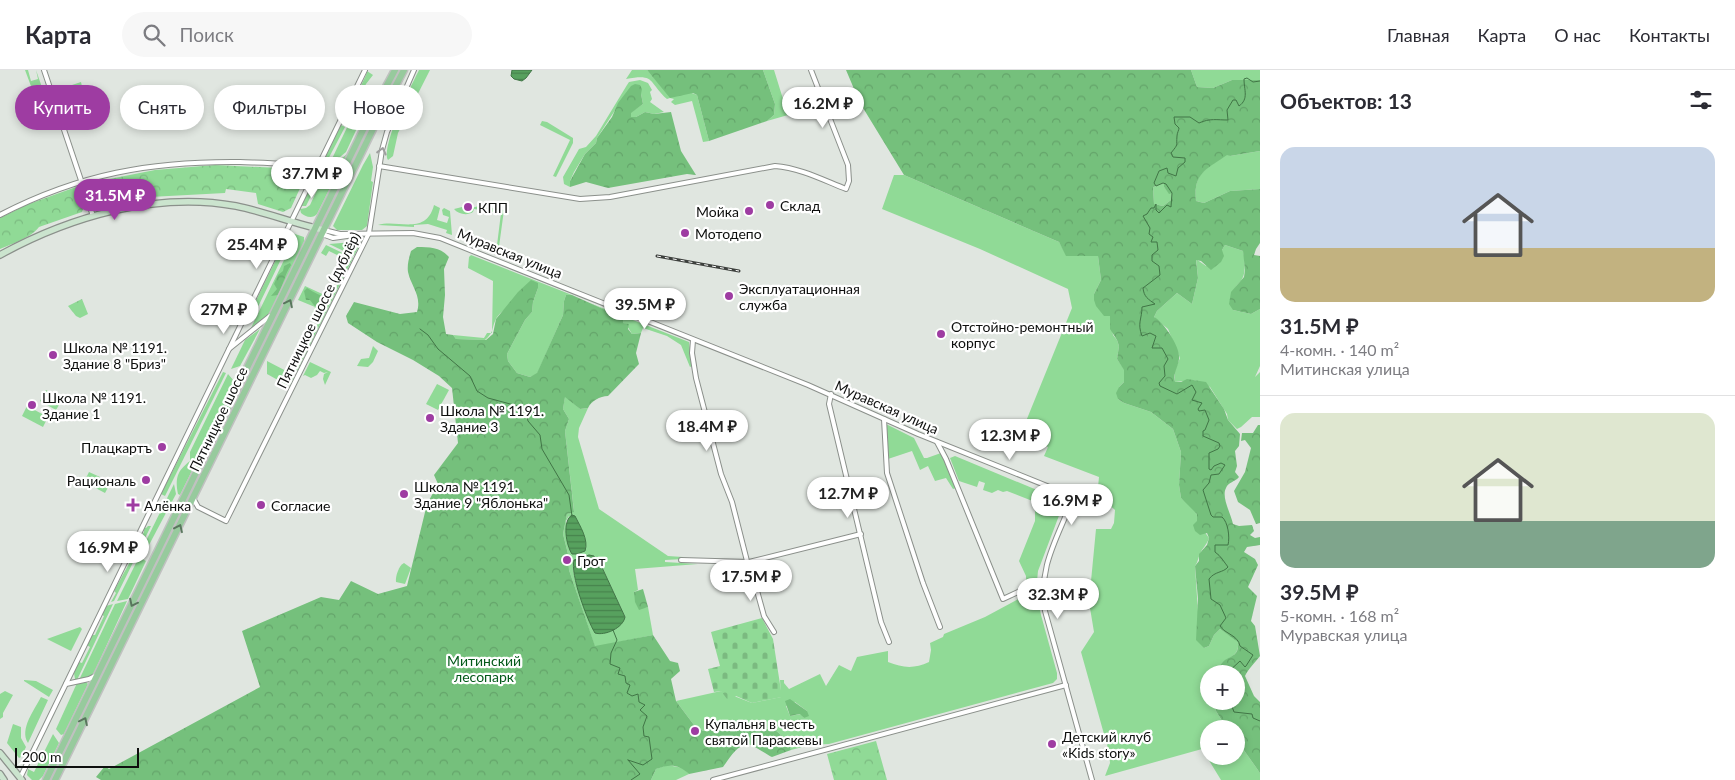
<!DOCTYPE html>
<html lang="ru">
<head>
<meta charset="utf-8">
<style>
  body { margin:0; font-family:Lato,sans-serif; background:#f7f7f7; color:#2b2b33; height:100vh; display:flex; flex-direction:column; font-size:19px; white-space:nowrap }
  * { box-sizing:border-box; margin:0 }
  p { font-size:16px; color:#7c7c81 }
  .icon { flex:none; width:28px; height:28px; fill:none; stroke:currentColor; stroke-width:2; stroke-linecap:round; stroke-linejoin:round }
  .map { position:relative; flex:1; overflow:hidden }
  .drawer { display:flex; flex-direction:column; background:#fff; width:475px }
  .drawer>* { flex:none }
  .top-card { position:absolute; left:15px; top:15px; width:475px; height:45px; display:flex; gap:10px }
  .fabs { position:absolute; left:1200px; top:595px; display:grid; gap:10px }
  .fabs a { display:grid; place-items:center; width:45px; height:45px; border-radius:50%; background:#fff; box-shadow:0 2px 8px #0003; font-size:25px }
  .scale { position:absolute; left:15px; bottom:12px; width:124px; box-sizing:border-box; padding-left:5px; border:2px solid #0e0f0e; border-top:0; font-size:14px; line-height:18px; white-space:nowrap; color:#0e0f0e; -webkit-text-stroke:4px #fff; paint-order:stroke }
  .price { position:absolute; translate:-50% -42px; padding:0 11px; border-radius:18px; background:#fff; color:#222; font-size:16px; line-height:32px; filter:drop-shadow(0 1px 2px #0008) }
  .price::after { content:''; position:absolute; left:50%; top:30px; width:15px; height:11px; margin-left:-8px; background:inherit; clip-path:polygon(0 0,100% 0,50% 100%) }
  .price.selected { background:#9e3ca2; color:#fff }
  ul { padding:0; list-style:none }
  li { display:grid; align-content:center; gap:10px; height:265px; padding:0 20px }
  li+li { border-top:1px solid #e1e1e2 }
  li span { display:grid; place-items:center; height:155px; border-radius:15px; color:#555 }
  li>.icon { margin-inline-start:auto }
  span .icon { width:90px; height:90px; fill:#fffc; stroke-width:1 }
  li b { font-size:21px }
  h2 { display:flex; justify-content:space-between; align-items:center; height:60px; padding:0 20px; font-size:21px }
  .chip { padding:0 18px; border-radius:22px; background:#fff; box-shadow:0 2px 8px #0003; font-size:18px; line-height:45px }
  .chip.selected { background:#9e3ca2; color:#fff }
  header { display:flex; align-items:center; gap:30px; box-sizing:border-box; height:70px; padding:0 25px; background:#fff; border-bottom:1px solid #e1e1e2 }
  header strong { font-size:24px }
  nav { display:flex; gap:28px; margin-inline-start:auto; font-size:18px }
  .search { width:350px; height:45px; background:#f7f7f7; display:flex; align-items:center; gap:12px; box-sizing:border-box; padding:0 18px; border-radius:28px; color:#7c7c81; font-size:19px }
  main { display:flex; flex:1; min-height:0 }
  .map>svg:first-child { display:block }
</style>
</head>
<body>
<header>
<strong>Карта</strong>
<div class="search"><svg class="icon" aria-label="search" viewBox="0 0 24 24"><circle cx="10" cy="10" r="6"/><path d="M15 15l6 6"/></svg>Поиск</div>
<nav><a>Главная</a><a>Карта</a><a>О нас</a><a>Контакты</a></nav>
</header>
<main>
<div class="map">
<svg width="1260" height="710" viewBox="0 0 1260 710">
  <defs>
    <pattern id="forest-crowns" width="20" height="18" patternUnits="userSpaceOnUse" patternTransform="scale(1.25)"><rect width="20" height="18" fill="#75c07c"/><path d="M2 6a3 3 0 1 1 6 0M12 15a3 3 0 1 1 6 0" fill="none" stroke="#64a46a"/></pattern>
    <pattern id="cemetery-stones" width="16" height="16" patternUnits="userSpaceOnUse" patternTransform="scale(1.25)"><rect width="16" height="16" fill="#90da96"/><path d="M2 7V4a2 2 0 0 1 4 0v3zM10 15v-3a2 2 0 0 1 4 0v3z" fill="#7bba80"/></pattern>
    <pattern id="park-crowns" width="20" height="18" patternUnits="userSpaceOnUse" patternTransform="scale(1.25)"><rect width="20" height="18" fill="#90da96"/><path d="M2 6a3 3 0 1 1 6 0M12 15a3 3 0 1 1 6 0" fill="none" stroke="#7bba80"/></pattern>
    <pattern id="water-rules" width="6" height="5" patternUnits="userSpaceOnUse" patternTransform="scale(1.25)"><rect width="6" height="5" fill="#57a15e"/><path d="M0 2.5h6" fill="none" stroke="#46824c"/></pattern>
  </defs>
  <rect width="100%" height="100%" fill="#e0e6e0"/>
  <g fill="#90da96" fill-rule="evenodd">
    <polygon points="25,0 28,0 31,11 38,9 36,0 47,32 38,35"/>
    <path d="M419,0h11l-32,63 -5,23 -5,4c-7,-14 23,-74 31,-90z"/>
    <path d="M632,0h15l8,9 42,16 12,46 -6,1 -11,-41 -17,4 -4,-3 3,-3 -4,-1 -3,1c-19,-17 -11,-26 -41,-20z"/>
    <polygon points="763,0 774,0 788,45 767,51 774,45 775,34"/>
    <polygon points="1191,0 1260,0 1260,10 1232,10 1213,18 1197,17"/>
    <polygon points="367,1 373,5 366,14 346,55 341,53 343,50 345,50 366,5"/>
    <polygon points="640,10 648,13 652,20 650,22 652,29 650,32 664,42 654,44 645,42 636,47 631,47 630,43 643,34 641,24 625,25 597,68 596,73 585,84 574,102 570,111 570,117 564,114 563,107 579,79 586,77 596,66 627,15 629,12"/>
    <polygon points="364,43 346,82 328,97 353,45"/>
    <polygon points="542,51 547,52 573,68 573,73 556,107 553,106 570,70 540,55"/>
    <polygon points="341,55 345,57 324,97 321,96"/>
    <path d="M1260,81v38l-30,2 -26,12 -8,-2c-3,-28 10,-32 31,-47l3,2z"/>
    <polygon points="370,83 373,97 371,111 373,112 367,156 362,160 337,160 333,156 363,95"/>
    <path d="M347,84l-30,60c-4,5 -12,3 -16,-1l-1,-4 6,-1 4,-3 16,-34z"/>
    <polygon points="320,97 324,99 308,132 306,136 301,136"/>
    <path d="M894,105h10l155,67 8,14h31l3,24 -7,14 16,22 3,19 4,5 2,6 -2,13 7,10v13l-5,5 -1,12 6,4 27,9 22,17 8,23 -2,33 2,13 13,11 3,5v7l12,17c-2,7 -7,10 -9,16 -2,4 -2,8 -5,12l3,46 6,36 5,-2 5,-11 6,-6 18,12c1,13 -4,14 -12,19 -5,3 -8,9 -11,14h-6v27h5l2,10 11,18h-18v27h27v-17l24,34v7h-39l-19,-31 -97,27 5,-13 -1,-11 -28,-100 13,-20 -5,-30 7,-73h15l3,-6 1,-13 -9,-8 -9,-4 2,-21 -55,-21 4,-9 -28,-11 52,-128 -4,-19 -88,-40 -98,-40z"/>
    <polygon points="1164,113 1164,117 1169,123 1172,123 1171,130 1163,136 1154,134 1153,117"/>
    <path d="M434,135l6,3 -3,12 10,3 2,-6 -6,-2 -1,-5 2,-2 6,3 2,24 -6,-2 1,-3 -19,-6 -14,1v2l-36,-2c20,-6 48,11 56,-20z"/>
    <path d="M466,136l1,3 12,-3 25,4 -6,44 -2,-1 5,-40 -27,-4 -1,3c-6,4 -15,2 -19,-3z"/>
    <polygon points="292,163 304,167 304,172 270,245 250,260 285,188 288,170"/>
    <polygon points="287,167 284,183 255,243 253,243 252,245 248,243 250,241 251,241"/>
    <polygon points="354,172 359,176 354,186 329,174"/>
    <polygon points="326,175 353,188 297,301 295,300 319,251 311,246 315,237 298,230 305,216 331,228 349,191 329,181 326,186 321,183"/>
    <path d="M1225,175l18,6c2,7 3,22 -1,28 -2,4 -6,6 -7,10 -2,6 -2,14 -2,21l18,4 9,-5v57l-5,11 5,-5v45h-8l-11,10 -4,2 -9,-9 -1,-6 -17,-27 -16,-7 -19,2v-12l5,-12 -12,-29 -14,-12 3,-6 20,-18 15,11 6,-26 -2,-19 10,7 16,-16z"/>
    <path d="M471,185l101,40h-6l-2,6 -1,14 -26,59 -7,3 -13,-4 -9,-12 -1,-7 18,-34 7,-8 1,-10 5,-14c-11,7 -37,20 -42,31 -5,10 -1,12 -11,21l-29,-1 -3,-4 31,3 3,-5h5l1,-52 -25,-13 1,-11z"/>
    <polygon points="587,232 689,272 692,296 690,297 681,275 667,266 643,258 641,263 632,264 626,254 622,253 623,248"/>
    <polygon points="660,233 677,236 675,248 658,245"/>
    <polygon points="260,259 240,296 231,299 245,270"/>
    <polygon points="373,276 378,281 373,292 368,297 357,296 361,289 369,288"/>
    <polygon points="267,291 292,304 294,307 290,315 287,315 267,304"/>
    <polygon points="310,292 331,302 325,315 323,309 324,304 328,302 324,303 320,301 317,305 311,308 305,305 303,306"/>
    <polygon points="223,302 226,303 165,426 161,424"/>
    <path d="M228,304l6,7 -4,13 -50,101 -2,-1c-3,-16 -1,-23 12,-33v-9z"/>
    <polygon points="437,314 449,320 438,340 426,334"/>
    <polygon points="46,320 62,330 56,340 40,331"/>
    <path d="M565,326l15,13 8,-1 -9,20 -1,9 21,72 69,47 15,1 1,2 -19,1v2l33,2 -63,5 3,21 -4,2 8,16 6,-1 5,28 -58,12 -26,-77 -1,-16 -5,-20 4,-20 7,-3 -9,-80 4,-12 -6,-10zM569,446l14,18 3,15h-17l-3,-28zM582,487h15l2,4 26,56 -8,11 -19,6c-8,-17 -29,-55 -24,-74z"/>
    <polygon points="27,336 48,347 43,357 22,346"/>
    <polygon points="886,354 914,368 924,388 927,388 941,383 956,418 953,419 946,408 935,411 928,396 920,400 912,381 888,389"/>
    <path d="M955,386l106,44 2,5 -25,66 -2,20 5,24 16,58v6l-4,4 -224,61 -19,1 -19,5 -4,-10 -13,-11 -24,-1 -10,-7 -7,-1 -11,5 -19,6 -9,-6 -18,-24 45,-10 31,12 29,-6 -1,-17h4v3l5,6 31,-15 6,12 13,-21 12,6 6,-14 31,-6v11c15,6 26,7 41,0l2,-12 -1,-7 13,-6 1,-3 41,-17 41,-22 3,-5 -3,-7v-7l-7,-15 16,-40v-19l-28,-11 -4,1 -5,-2 -6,3 -9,-3 2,-7 -6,-2 -2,6 -18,-6 -9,-23zM795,632l12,9 -3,7 -3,-4 -11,2 -4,-10z"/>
    <polygon points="89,402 111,412 105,423 84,412"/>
    <polygon points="174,414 176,424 149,475 142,479"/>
    <polygon points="148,456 151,456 114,531 111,532 116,523 114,521 137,479 135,478 144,462 144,457 146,458"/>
    <polygon points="139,487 146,491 128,529 117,531"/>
    <path d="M404,493l7,5 -6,16 -9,-2c-1,-5 3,-17 8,-19z"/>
    <polygon points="127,531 92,607 79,610 115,534"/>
    <polygon points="113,534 77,610 75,609 74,603 79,592 82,593 90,577 87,575 92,565 95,565 104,546 102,545 106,536"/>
    <polygon points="80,557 82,559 71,581 47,569"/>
    <polygon points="24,610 36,611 53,620 49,627 24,611"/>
    <polygon points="86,612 88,614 64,664 61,665 56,659 77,613"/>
    <polygon points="5,621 13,625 3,643 3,647 0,649 0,624"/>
    <path d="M41,627l7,3 -20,43c-9,-14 7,-34 13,-46z"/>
    <polygon points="13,654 21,657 21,668 26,677 21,687 19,688 7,673"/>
    <polygon points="53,664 59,673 43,706 39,710 32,710 27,705 28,699 34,702"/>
    <polygon points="667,695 683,698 689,704 676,710 651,710 656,699"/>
  </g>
  <g fill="url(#forest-crowns)" fill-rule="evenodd">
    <polygon points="647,0 763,0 775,34 774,45 767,51 709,71 697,25 693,23 670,28"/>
    <path d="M846,0h345l6,17 16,1 19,-8h28v71l-30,5 -3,-1c-20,14 -34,18 -31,46l8,2 26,-12 30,-2v54l-4,6 -2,6 6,1v53l-9,5 -18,-4 -4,-6 2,-12 13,-15 1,-7 -2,-19 -18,-6 -3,5 2,6 -3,6 -10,8 -10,-9 -5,-1 2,18 -6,26 -15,-11 -20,18 -3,6c10,5 27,31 25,42 -1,9 -6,13 -4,23h6l6,-3 19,3 18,27 4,11 12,14 -1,12 -4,5 2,15 -2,6 4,5c-4,5 -11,5 -13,11 -5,9 5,26 7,36l6,2 13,-1 2,6 -4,4 5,3 5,-1v8l-13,2 -3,5 11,7 3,6 -10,22 9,9 -6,25 4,5 5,30c-5,7 -12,13 -15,20l9,20 6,6v71l-24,-34v-10h-9l-11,-18 -2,-10h22v-27h-21c3,-5 6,-11 10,-14 9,-5 14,-6 13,-18l-18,-13 -6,6 -5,11 -5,2 -8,-8 2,-41 -3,-33 4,-5v-7l8,-9 2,-7 -2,-5 -7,2 -5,-4 -2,-6 4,-4v-7l-16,-16 -2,-13 2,-33 -8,-23 -22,-17 -27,-9 -6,-4 -2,-6 3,-6 5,-5v-12l-7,-11 2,-13 -2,-6 -7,-11v-13h-6l-8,-10 -2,-6v-6l7,-14 -3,-24h-32l-7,-14 -155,-67 -44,-72zM1164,113v4l5,7 3,-1 -1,7 -8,6 -9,-2 -1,-17z"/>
    <polygon points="635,14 640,15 642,19 641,24 643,34 631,43 631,47 636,47 645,42 654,44 671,42 681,81 696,105 687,104 608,118 586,112 570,117 570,111 585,84 596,73 597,68 612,47 618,33 631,16"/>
    <path d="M417,177c13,0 23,0 32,10l-5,12 1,26 -2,22 3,17 7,1 3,4 30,1 7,-6 3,-15 22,-27 13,-12 7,3v5l-5,14 -1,10 -7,8 -18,34 1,7 9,12 13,4 7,-4 26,-58 1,-14 2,-6h6l51,23v5l6,1 -1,5 4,5 9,-1 -5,20 3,11 -31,32c-8,0 -17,5 -20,12l-8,1 -15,-12 -2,12 6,10 -4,12 9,81 -7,2 -4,20 5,20 1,16 26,76 58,-11 17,26 8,2 2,8 -9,8 5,22 18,24 9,6 19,-6 11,-5 8,1 9,7 24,1 13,11 4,10 -19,7c-4,-2 -18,-11 -21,-12 -14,-2 -21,13 -28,22l-34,7c-11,-10 -19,-10 -33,-5l-5,11h-550l-5,-3 9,-11 4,3 151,-82 -18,-56 79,-34 18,3 12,-19 27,13 29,-8 20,-82 11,-20 -4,-9 24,-32 -6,-55 -13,-12 -26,-16 -36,-18 -29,-19 -2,-7 8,-14 46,12 17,-2c5,-16 -6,-26 -9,-40 -1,-7 1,-14 3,-21z"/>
    <path d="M290,193l1,2c-6,9 -8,20 -13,30l-7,1 6,-7 -3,-5 4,-9 5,-4 1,-5z"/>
    <path d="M307,218c7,5 14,7 21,11l1,4 -5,10 -2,1c-4,-5 -9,-9 -12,-14h-4l-2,-9z"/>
    <polygon points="1258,355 1260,355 1260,453 1256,454 1250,440 1238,432 1234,421 1245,402 1251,378 1245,370 1241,371 1242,363 1253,363"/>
    <polygon points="643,519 648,537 639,540 635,532 634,522"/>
    <polygon points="790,629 807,641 809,646 804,648 800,644 790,646 785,631"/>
  </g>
  <polygon fill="url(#cemetery-stones)" points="762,548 773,569 782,627 752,633 736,626 732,630 727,629 721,621 714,622 708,599 720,596 711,562"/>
  <g fill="url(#park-crowns)">
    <polygon points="81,12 83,21 66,26 63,18"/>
    <polygon points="215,95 280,98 305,102 306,105 291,138 283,142 258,134 256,123 226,119 225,123 150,127 96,136 89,113 155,100"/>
    <path d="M76,117l7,22 -1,3 -43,15c-7,10 -27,17 -39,22v-31l26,-13z"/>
    <polygon points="82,229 88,244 80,248 76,246 68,236"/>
    <polygon points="876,671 887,710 834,710 827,684"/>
  </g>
  <g fill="url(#water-rules)" stroke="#417546">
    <polygon points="512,0 532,0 526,8 522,11 514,9 511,6"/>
    <path d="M572,445l3,1c5,10 14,24 10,35l-8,3h-5c-6,-9 -10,-33 0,-39z"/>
    <path d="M589,485l5,1 5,5 26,56c-2,11 -20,19 -30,16 -8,-13 -25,-59 -21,-73z"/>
  </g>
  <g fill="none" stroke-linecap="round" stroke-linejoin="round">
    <g stroke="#417546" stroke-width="1">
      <polyline points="420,259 428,265 438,279 470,306 477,321 488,328 525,338 528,351 540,365 542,379 569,425 572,446"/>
      <polyline points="613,560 617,570 611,583 610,594 620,598 618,604 625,606 626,613 630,615 627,623 632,626 638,624 639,632 645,635 640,640 647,646 643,657 644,666 649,667 652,689 643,695 628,690"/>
      <path d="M1226,604l14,-13 5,6 1,-1 7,-11 -13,-9c-2,-11 -15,-12 -20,-20l6,-8 -6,-13 -9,-6 -2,-20c6,-8 14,-6 19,-12 -4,-5 -7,-11 -13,-15v-7h13c2,-8 0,-23 -6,-28h-9l-2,-2 -8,-25 6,-7 2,-8 8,-1 6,-9 -4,-2 -7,3 -3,4 -2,-1v-16l9,-4 2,-3 -1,-3 -16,-7v-5l2,-1 4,-10 -4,-10 -6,1 -1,-2 4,-6 -10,-3 4,-8 -4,-7 -15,9 -17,-8 -1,-3 6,-7 -1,-10 4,-7 -6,-11h-10l4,-12 -6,-3 -8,3c-5,-13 0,-17 0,-29l13,-3c-7,-5 -11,-7 -12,-16l17,-13 -1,-9 -7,-5v-6l6,-5 -1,-8h-6l2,-5 -4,-3 1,-6 -7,-12 4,-2 4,-6h3l2,-4v6l3,3 8,-8 4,2 1,-14 -6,-9 -3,-1 -7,3 -2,-3 5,-12 8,-3 1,5 8,3 2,-8 7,-6v-4l-12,-1 -2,-4c8,-10 5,-6 6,-17 0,-3 2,-6 2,-8l-4,-4 -1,-7h16l9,6c11,-5 18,-3 29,-3l-1,-10 6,-10h3l3,6c10,-7 5,-16 5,-27l3,-1 6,4 7,-1"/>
      <polyline points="1230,631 1234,642 1252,644 1253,648 1260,651"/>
      <polyline points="628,690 640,704 631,710"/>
    </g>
    <defs>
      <g id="street">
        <polyline points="44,0 93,146"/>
        <path d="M379,96l201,33 30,-2 165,-31c25,2 48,14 71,23l3,-8 -1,-16 -37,-95"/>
        <path d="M0,145c79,-41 151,-54 240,-53 25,1 51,0 75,9"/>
        <path d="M324,160l16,4 73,-1 27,5 368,147 110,49 149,60 4,4v5c-15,38 -33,65 -26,108l47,169"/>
        <polyline points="322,164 333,168 354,165"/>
        <polyline points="693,270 692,283 696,308 721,404 732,432 747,491"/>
        <polyline points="229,279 270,246"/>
        <polyline points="831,324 829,334 881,552 889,572"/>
        <polyline points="884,349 887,403 923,513 940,557"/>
        <polyline points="937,372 946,389 1003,529 1020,521"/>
        <polyline points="193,428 198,437 226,451 369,163 382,80 387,62 414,0"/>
        <polyline points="681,490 749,492 861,464"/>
        <polyline points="749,492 764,546 774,562"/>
        <polyline points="66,614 89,609 95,606"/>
        <polyline points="20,708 365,0"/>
        <polyline points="713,710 1066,615"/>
      </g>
      <g id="secondary">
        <path d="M0,185c69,-38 156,-64 236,-49 30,6 59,18 88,24"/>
        <polyline points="0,683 22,710"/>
        <polyline points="0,704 4,710"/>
      </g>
      <g id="primary">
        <polyline points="46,710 365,56 395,0"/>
        <polyline points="55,710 373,59 404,0"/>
      </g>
    </defs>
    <use href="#street" stroke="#8b908b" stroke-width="6"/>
    <use href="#secondary" stroke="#8b908b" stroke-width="8"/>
    <use href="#primary" stroke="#c0c1c0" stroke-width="9"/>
    <use href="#street" stroke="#fff" stroke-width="4"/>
    <use href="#secondary" stroke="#cbe4ce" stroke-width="5.5"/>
    <use href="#primary" stroke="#97ca9d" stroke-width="6"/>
    <defs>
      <polyline id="rail" points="657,186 739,201"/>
    </defs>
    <use href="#rail" stroke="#3c3f3c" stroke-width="3"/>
    <use href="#rail" stroke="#fff" stroke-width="1" stroke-dasharray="4" stroke-linecap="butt"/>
  </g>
  <defs><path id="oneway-chevron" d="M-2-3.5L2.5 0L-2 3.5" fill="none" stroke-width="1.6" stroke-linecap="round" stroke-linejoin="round" transform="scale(1.25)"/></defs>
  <use stroke="#9f9f9f" href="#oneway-chevron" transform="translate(382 81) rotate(-76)"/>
  <g stroke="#59765d">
    <use href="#oneway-chevron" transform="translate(289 233) rotate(-64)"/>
    <use href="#oneway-chevron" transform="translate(179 458) rotate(-65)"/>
    <use href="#oneway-chevron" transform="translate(133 533) rotate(116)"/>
    <use href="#oneway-chevron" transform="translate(84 651) rotate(-64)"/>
  </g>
  <g fill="#9e3ca2" stroke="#fff" stroke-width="2">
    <circle cx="770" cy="135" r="5"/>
    <circle cx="468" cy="137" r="5"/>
    <circle cx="749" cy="141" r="5"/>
    <circle cx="685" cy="163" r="5"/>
    <circle cx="729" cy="226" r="5"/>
    <circle cx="941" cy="264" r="5"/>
    <circle cx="53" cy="285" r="5"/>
    <circle cx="32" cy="335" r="5"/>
    <circle cx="430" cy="348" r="5"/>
    <circle cx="162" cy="377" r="5"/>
    <circle cx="146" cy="410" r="5"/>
    <circle cx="404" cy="424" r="5"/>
    <path d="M130.5 427.5h5v5h5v5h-5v5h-5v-5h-5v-5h5z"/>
    <circle cx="261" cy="435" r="5"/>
    <circle cx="567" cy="490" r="5"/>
    <circle cx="695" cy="661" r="5"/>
    <circle cx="1052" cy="674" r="5"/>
  </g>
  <g text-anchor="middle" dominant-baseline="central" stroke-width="4.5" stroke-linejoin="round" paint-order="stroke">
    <g font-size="14" fill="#0e0f0e" stroke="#fff" text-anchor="start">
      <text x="780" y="135">Склад</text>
      <text x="478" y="137">КПП</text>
      <text x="739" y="141" text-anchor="end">Мойка</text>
      <text x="695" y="163">Мотодепо</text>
      <text x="739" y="218">Эксплуатационная<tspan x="739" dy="16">служба</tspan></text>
      <text x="951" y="256">Отстойно-ремонтный<tspan x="951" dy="16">корпус</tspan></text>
      <text x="63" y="277">Школа № 1191.<tspan x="63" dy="16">Здание 8 "Бриз"</tspan></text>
      <text x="42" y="327">Школа № 1191.<tspan x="42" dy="16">Здание 1</tspan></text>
      <text x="440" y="340">Школа № 1191.<tspan x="440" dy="16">Здание 3</tspan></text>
      <text x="152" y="377" text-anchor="end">Плацкартъ</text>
      <text x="136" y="410" text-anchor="end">Рациональ</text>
      <text x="414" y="416">Школа № 1191.<tspan x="414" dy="16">Здание 9 "Яблонька"</tspan></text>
      <text x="144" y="435">Алёнка</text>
      <text x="271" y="435">Согласие</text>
      <text x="577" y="490">Грот</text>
      <text x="705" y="653">Купальня в честь<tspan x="705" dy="16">святой Параскевы</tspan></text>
      <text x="1062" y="666">Детский клуб<tspan x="1062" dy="16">«Kids story»</tspan></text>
    </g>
    <g font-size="14" fill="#0e0f0e" stroke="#fff">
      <text transform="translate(510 183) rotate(22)">Муравская улица</text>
      <text transform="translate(318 240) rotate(-64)">Пятницкое шоссе (дублёр)</text>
      <text transform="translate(887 337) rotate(24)">Муравская улица</text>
      <text transform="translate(218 349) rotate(-64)">Пятницкое шоссе</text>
    </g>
    <g font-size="14" fill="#045a1a" stroke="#fff">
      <text x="484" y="590">Митинский<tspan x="484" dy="16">лесопарк</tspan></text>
    </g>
  </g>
</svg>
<div class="fabs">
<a>+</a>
<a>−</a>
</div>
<div class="scale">200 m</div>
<b class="price" style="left:823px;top:59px">16.2M ₽</b>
<b class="price" style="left:312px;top:129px">37.7M ₽</b>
<b class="price selected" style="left:115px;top:151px">31.5M ₽</b>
<b class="price" style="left:257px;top:200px">25.4M ₽</b>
<b class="price" style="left:645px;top:260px">39.5M ₽</b>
<b class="price" style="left:224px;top:265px">27M ₽</b>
<b class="price" style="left:707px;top:382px">18.4M ₽</b>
<b class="price" style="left:1010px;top:391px">12.3M ₽</b>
<b class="price" style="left:848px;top:449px">12.7M ₽</b>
<b class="price" style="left:1072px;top:456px">16.9M ₽</b>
<b class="price" style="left:108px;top:503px">16.9M ₽</b>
<b class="price" style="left:751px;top:532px">17.5M ₽</b>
<b class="price" style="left:1058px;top:550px">32.3M ₽</b>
<div class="top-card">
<a class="chip selected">Купить</a>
<a class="chip">Снять</a>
<a class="chip">Фильтры</a>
<a class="chip">Новое</a>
</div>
</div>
<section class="drawer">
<h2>Объектов: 13<svg class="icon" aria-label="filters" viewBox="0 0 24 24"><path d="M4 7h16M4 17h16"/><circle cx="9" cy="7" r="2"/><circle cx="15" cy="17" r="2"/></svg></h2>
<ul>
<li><span style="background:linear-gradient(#c9d6e8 65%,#c2b280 0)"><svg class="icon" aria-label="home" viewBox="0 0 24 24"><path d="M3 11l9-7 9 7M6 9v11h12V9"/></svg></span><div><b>31.5M ₽</b><p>4-комн. · 140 m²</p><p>Митинская улица</p></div></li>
<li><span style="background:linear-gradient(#dfe7d0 70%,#7fa58c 0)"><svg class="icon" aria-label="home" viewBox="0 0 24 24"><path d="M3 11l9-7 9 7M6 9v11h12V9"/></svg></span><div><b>39.5M ₽</b><p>5-комн. · 168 m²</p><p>Муравская улица</p></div></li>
</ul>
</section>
</main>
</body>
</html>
